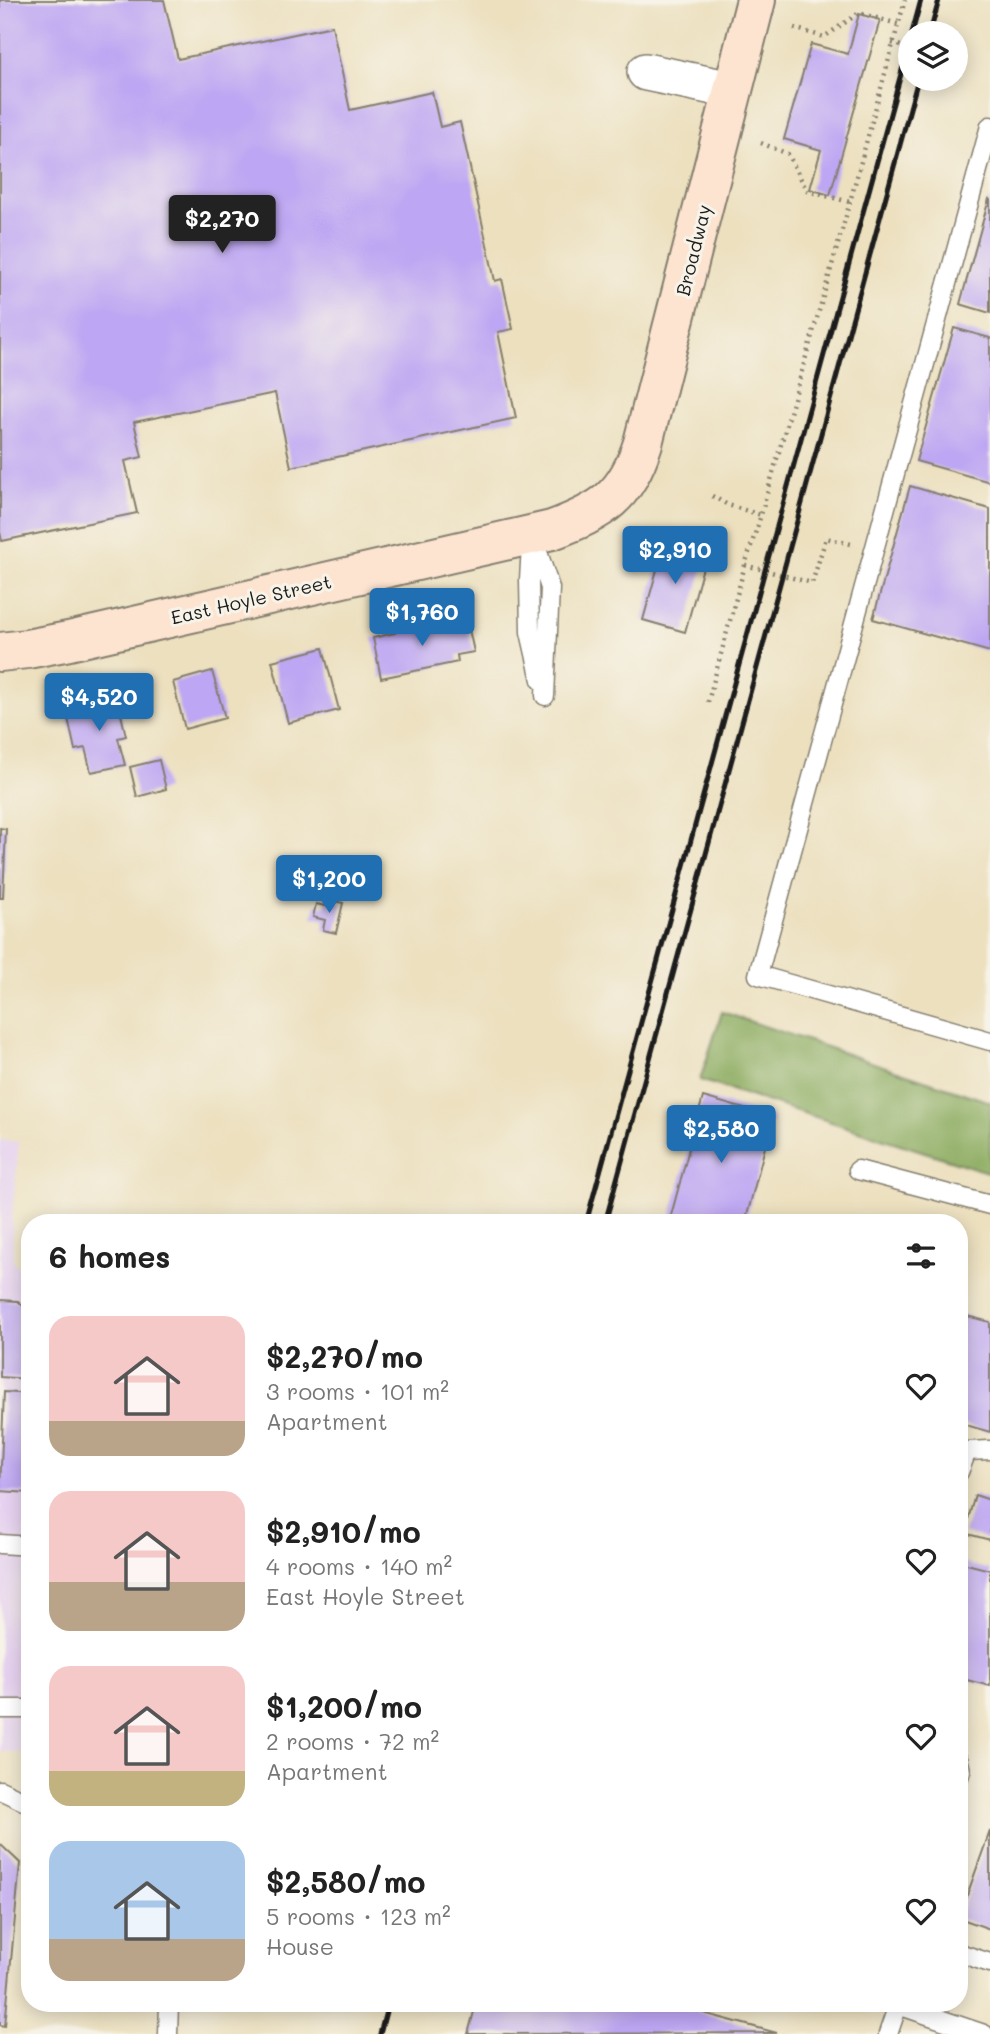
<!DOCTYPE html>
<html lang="en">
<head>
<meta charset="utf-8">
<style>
  body { margin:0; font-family:Mali,sans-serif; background:#f6f6f6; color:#222; height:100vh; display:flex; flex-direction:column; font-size:26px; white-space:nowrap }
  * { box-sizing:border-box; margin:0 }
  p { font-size:23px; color:#767676 }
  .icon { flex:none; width:38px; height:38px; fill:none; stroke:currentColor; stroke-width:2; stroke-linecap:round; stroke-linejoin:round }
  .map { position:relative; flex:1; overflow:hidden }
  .sheet { position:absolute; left:21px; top:1214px; width:947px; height:798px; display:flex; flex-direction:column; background:#fff; border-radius:28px; box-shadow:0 4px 18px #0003 }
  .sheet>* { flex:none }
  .controls { position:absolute; left:898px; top:21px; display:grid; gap:14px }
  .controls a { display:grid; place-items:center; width:70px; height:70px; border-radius:50%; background:#fff; box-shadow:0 4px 18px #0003; font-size:35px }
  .price { position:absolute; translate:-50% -60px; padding:0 16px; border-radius:7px; background:#1f6fb2; color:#fff; font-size:23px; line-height:46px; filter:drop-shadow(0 2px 4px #0008) }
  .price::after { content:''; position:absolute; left:50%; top:42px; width:21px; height:16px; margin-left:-10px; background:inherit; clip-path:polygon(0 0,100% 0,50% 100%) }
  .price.on { background:#222; color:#fff }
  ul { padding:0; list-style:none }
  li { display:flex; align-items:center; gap:21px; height:175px; padding:0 28px }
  li span { display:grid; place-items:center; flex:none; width:196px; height:140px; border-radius:21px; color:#555 }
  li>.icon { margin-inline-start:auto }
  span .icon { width:84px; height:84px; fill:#fffc; stroke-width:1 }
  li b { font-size:30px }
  h2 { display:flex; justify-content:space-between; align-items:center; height:84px; padding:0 28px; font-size:30px }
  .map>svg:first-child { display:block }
</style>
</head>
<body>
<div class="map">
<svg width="990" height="2034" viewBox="0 0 990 2034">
  <rect width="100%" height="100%" fill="#f7f3e8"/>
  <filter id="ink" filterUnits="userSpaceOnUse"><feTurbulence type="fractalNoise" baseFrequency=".0143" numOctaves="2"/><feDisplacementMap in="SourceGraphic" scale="14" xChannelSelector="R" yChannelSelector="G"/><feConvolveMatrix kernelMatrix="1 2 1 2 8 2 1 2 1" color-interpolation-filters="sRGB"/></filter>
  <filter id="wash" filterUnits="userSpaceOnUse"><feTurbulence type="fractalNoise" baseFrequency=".00686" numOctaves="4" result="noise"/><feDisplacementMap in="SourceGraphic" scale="28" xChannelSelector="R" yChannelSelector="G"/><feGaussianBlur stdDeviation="1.57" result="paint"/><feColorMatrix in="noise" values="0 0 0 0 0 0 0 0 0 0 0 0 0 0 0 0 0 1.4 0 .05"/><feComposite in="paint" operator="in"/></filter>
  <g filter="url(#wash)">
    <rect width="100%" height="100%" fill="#ece0bf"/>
    <polygon fill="#e6d2f0" points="0,1140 19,1142 12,1217 13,1261 30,1284 30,1753 0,1751"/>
    <polygon fill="#8cac61" stroke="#54643e" stroke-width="2" points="722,1012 990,1102 990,1173 700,1080"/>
    <g id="blocks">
      <g fill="#bda6f3">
        <polygon points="0,0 164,0 178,59 332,26 350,110 432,92 440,127 460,122 495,281 502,279 513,329 498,332 516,418 291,467 275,393 134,422 142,457 125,461 137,513 2,541 0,532"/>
        <polygon points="859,14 880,20 830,195 810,189 821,150 784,139 811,44 848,54"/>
        <polygon points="989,199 990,200 990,313 960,304"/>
        <polygon points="954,328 990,338 990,482 916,461"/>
        <polygon points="910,486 990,509 990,652 873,619"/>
        <polygon points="665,541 707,553 685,632 643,620"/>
        <polygon points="467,620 474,652 457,655 458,662 381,678 373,638 395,633 394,629 427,622 428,628"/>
        <polygon points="323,648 339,710 288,723 272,661"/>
        <polygon points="212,671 225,718 185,729 173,682"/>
        <polygon points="117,697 126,736 118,738 125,765 91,772 85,748 75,750 66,709"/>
        <polygon points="159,760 166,789 137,797 130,767"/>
        <polygon points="0,828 6,829 3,898 0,898"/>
        <polygon points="327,899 343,903 336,933 323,930 325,920 313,917 316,904 325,906"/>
        <polygon points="703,1097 773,1117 745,1223 669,1223"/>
        <polygon points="0,1300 18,1301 30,1312 30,1379 0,1377"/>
        <polygon points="959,1314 990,1322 990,1432 959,1423"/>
        <polygon points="4,1392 30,1394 30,1493 0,1491"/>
        <polygon points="975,1495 990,1500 990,1540 964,1533"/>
        <polygon points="959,1562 990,1570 990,1686 959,1678"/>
        <polygon points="990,1831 990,1929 959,1918"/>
        <polygon points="0,1844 20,1863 5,2026 0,2025"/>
        <polygon points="476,2004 670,2004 777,2033 468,2034"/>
      </g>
    </g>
  </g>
  <g filter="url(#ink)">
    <use href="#blocks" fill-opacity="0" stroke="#847e6e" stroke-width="2"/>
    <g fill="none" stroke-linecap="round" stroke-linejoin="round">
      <defs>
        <g id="lane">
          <polyline points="990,126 758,975 990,1041"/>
          <polyline points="532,534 550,588 545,696"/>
          <polyline points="531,545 529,580 530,632 541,680"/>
          <polyline points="858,1170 990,1205"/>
          <polyline points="959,1472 967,1451 990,1450"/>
          <polyline points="0,1544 30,1546"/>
          <polyline points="0,1709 30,1709"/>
          <polyline points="959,1761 961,1771 959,1777"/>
          <polyline points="0,1790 30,1804"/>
          <polyline points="959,1953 990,1963"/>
          <polyline points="895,2004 984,2034"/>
          <polyline points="168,2034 169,2004"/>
          <polyline points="888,2034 898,2005"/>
        </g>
        <polyline id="street" points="646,72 732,90"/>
        <path id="secondary" d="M0,652l27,-3 42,-8 483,-111c51,-19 74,-33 91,-87l113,-443"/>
      </defs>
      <use href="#lane" stroke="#847e6e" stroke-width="21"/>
      <use href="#street" stroke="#847e6e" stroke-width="40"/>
      <use href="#secondary" stroke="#847e6e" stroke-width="42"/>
      <g stroke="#847e6e" stroke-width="4.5" stroke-dasharray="2 5" stroke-linecap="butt">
        <polyline points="794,28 824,37 859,13 898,24"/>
        <polyline points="892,43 910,49"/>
        <polyline points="761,143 788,154 807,191 850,202"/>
        <polyline points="712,496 728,505 761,515"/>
        <polyline points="745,565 812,583 826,538 851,544"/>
        <polyline points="708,702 745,565 761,515 850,202 905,0"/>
      </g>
      <use href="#lane" stroke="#fff" stroke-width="18"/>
      <use href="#street" stroke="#fff" stroke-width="37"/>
      <use href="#secondary" stroke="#fde4d1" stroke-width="38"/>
      <g stroke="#1c1c1c" stroke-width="5">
        <polyline points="912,33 921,0"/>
        <polyline points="930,33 939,0"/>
        <polyline points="586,1223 910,41"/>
        <polyline points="605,1223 918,79"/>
        <polyline points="380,2034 388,2004"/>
      </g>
    </g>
  </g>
  <g text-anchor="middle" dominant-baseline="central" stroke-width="6" stroke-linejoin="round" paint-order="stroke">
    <g font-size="19" fill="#1c1c1c" stroke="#f7f3e8">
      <text transform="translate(693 250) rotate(-76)">Broadway</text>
      <text transform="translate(251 599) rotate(-13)">East Hoyle Street</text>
    </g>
  </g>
</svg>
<div class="controls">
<a><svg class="icon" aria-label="layers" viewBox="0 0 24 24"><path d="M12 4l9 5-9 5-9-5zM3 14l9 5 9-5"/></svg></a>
</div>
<b class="price on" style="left:222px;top:255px">$2,270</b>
<b class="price" style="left:675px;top:586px">$2,910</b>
<b class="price" style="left:422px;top:648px">$1,760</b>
<b class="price" style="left:99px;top:733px">$4,520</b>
<b class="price" style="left:329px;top:915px">$1,200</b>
<b class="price" style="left:721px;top:1165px">$2,580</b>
<section class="sheet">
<h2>6 homes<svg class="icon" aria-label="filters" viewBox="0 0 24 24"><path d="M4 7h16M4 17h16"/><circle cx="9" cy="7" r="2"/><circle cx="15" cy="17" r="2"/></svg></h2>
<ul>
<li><span style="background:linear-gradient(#f6c9c9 75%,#b9a48a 0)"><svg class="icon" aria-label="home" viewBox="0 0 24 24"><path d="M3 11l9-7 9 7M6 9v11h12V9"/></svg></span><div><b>$2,270/mo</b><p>3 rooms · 101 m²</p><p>Apartment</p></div><svg class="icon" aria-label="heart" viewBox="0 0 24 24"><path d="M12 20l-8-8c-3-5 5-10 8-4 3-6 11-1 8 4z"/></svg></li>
<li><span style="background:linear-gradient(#f6c9c9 65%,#b9a48a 0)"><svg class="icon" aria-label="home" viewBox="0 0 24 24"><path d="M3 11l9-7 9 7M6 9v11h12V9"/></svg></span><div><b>$2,910/mo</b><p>4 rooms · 140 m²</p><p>East Hoyle Street</p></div><svg class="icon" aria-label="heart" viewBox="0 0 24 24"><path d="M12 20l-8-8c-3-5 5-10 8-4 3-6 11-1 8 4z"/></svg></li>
<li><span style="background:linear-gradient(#f6c9c9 75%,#c2b280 0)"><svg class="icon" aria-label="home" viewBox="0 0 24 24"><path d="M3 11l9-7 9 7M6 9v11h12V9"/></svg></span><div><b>$1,200/mo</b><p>2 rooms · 72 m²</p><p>Apartment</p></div><svg class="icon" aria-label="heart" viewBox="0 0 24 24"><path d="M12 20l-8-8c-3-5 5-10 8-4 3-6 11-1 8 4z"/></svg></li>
<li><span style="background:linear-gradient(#a9c7e8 70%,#b9a48a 0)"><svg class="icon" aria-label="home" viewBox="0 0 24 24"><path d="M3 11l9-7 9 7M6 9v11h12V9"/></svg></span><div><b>$2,580/mo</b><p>5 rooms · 123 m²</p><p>House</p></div><svg class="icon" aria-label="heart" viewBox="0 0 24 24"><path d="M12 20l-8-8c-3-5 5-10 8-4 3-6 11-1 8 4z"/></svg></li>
</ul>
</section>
</div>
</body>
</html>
